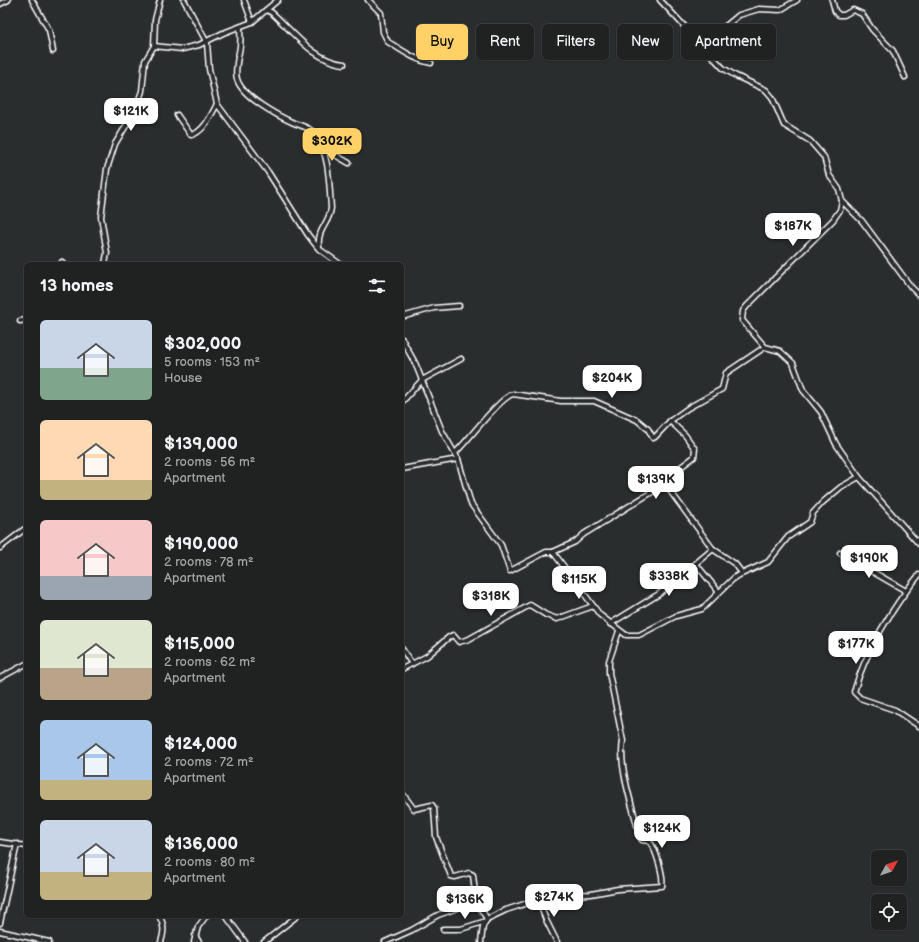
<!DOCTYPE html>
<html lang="en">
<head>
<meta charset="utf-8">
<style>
  body { margin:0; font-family:"Balsamiq Sans",sans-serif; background:#2d2f2f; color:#f1f3f6; height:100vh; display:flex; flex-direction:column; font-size:15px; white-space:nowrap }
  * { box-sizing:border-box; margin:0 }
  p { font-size:13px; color:#a2a4a5 }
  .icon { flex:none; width:22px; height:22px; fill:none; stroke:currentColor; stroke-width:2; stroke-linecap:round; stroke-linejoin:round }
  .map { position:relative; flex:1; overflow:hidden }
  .panel { position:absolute; left:24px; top:262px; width:380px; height:656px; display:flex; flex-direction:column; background:#202222; border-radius:6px; box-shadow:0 1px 3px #0004,0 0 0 1px #3d3f40 }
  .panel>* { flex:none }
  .hud { position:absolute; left:416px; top:24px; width:380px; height:36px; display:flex; gap:8px }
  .needle { width:26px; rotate:50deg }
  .fabs { position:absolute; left:871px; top:850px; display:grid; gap:8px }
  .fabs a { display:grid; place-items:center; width:36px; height:36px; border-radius:6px; background:#202222; box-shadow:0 1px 3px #0004,0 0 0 1px #3d3f40; font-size:20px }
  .price { position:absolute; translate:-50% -34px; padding:0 9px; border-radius:8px; background:#fff; color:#222; font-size:13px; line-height:26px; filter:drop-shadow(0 1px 2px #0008) }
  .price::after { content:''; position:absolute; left:50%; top:24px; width:12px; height:9px; margin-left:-6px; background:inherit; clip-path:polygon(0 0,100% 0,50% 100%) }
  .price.active { background:#ffd166; color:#111 }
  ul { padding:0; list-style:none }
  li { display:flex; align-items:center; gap:12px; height:100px; padding:0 16px }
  li span { display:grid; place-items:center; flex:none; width:112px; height:80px; border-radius:6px; color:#555 }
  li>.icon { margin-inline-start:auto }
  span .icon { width:48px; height:48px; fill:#fffc; stroke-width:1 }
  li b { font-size:17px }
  h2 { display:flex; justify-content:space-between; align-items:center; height:48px; padding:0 16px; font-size:17px }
  .chip { padding:0 14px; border-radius:6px; background:#202222; box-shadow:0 1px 3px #0004,0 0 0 1px #3d3f40; font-size:14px; line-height:36px }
  .chip.active { background:#ffd166; color:#111 }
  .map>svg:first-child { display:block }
</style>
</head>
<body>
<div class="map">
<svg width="919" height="942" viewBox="0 0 919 942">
  <rect width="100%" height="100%" fill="#2a2d2e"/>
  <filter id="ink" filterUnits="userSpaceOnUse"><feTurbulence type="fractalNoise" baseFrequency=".025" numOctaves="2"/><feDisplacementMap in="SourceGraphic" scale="8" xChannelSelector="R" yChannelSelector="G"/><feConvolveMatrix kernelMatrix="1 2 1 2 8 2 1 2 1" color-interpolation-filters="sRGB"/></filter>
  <g filter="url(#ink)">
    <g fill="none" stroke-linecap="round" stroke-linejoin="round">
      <defs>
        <g id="minor">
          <polyline points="32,0 49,30 53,51"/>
          <polyline points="184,0 207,43 209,69 217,104 268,172 308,235 319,249 340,264"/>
          <polyline points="244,0 252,22"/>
          <path d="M368,0l13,13 2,19 5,10c14,8 26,18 43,21"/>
          <polyline points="660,0 723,68 736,76 766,90 772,97 784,125 810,141 824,157 829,175 839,189 842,201 840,210 833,220 747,306 743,311 742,320 765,347 780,351 793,363 803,390 821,412 836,444 859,477 919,544"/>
          <polyline points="832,0 835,11 839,15 844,15 853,10 862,14 872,29 893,51 905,77"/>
          <polyline points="0,4 8,0"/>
          <polyline points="266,10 278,0"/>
          <path d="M240,27c0,6 1,12 0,19 -1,10 -6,22 -3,33 5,18 41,37 57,44 7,3 16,4 21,11 15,21 14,49 16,74 -2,17 -14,20 -12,39"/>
          <polyline points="703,45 739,15 759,9 780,10 797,0"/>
          <path d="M154,46l28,3 17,-4 24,-12 29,-11 14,-12 5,2c22,19 42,49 73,52"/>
          <path d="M177,115l14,20c13,-3 20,-20 26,-31"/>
          <polyline points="323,148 349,163"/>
          <polyline points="842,201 862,221 911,287 919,295"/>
          <polyline points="62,262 64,264"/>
          <polyline points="105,264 107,253 101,217 107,169 115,144 135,111 142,91 145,61 154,46 155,20 160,0"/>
          <polyline points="402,317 434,308 459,306"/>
          <polyline points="20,321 26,320"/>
          <polyline points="402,339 416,365 442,431 458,459 471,504 501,545 510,571 546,552 553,552 600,615 626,635 639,635 676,616 702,609 735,577 768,562 788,537 810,522 813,513 823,502 841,487 859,477"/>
          <polyline points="402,402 422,380 461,359"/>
          <path d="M455,453c13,-12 44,-55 58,-59l48,7h33l43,19 11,9 5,9 2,-1 15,-16 18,-13 34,-19 4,-16 39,-26"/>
          <polyline points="402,469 458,459"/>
          <polyline points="665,484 713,549 735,564 742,573"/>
          <polyline points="0,548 26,528"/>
          <polyline points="553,552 575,542 584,534 665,484 673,473 694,457 695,449 685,435 670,421"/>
          <polyline points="840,553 906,591"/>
          <polyline points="696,564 718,591"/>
          <path d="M919,575c-26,31 -54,77 -65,117l6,6 35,12 24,16"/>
          <polyline points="610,624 659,594 713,549"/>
          <polyline points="402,649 412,664"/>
          <polyline points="402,669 427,656 449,637 453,635 459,642 469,639 530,605 546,615 557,619 593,606"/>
          <polyline points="0,678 26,664"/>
          <polyline points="402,793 414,809 432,805 434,808 436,837 451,876 455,877 469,873 473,875 476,901 487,919 483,926 481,942"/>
          <polyline points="0,842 26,846"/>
          <polyline points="538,899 546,920 557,942"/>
          <path d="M159,916c6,9 5,16 2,26"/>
          <polyline points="226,916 245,942"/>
          <path d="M487,919l19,-9 43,-14 42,-2 27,-5 44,-3c2,-10 -6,-37 -13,-45l-7,-1 -2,-3c-6,-27 -22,-69 -17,-96l-14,-68v-12l10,-30"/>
          <polyline points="0,923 17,844"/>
          <polyline points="443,929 461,929 486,921"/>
          <polyline points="0,931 49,942"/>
          <polyline points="195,936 199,942"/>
          <polyline points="194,942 198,927 206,916"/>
          <polyline points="264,942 297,916"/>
          <polyline points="385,942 412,930 438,915 476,901"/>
        </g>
      </defs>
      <use href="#minor" stroke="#fff" stroke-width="7"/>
      <use href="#minor" stroke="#2a2d2e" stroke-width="4"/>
    </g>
  </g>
</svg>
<div class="fabs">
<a><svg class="needle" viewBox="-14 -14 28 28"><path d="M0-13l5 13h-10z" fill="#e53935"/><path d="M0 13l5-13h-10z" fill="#a2a4a5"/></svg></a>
<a><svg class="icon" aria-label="locate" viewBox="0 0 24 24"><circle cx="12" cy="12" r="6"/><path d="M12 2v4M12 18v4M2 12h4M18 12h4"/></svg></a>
</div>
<b class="price" style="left:131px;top:132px">$121K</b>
<b class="price active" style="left:332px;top:162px">$302K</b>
<b class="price" style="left:793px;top:247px">$187K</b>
<b class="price" style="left:612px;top:399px">$204K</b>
<b class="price" style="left:656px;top:500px">$139K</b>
<b class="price" style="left:869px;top:579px">$190K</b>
<b class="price" style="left:669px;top:597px">$338K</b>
<b class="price" style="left:579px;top:600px">$115K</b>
<b class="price" style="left:491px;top:617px">$318K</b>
<b class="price" style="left:856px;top:665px">$177K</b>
<b class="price" style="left:662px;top:849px">$124K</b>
<b class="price" style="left:554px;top:918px">$274K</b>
<b class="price" style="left:465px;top:920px">$136K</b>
<div class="hud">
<a class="chip active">Buy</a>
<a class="chip">Rent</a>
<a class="chip">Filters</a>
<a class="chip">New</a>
<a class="chip">Apartment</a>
</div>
<section class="panel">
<h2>13 homes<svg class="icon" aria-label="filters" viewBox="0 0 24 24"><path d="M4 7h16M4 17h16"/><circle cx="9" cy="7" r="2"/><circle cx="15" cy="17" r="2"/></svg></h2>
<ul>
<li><span style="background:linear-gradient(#c9d6e8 60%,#7fa58c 0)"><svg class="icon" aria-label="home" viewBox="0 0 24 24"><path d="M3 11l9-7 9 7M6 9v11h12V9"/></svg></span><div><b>$302,000</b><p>5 rooms · 153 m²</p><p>House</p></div></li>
<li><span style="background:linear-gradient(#ffd9b3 75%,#c2b280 0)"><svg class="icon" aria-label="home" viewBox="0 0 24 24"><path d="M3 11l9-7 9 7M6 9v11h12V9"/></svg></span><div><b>$139,000</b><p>2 rooms · 56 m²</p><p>Apartment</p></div></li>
<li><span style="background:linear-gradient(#f6c9c9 70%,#9aa5b1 0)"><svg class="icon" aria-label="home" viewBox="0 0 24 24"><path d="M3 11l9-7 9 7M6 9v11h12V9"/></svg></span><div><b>$190,000</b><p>2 rooms · 78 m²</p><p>Apartment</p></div></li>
<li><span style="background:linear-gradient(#dfe7d0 60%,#b9a48a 0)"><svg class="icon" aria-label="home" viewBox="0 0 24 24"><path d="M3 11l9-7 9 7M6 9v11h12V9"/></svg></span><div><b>$115,000</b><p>2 rooms · 62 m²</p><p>Apartment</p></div></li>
<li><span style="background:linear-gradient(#a9c7e8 75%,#c2b280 0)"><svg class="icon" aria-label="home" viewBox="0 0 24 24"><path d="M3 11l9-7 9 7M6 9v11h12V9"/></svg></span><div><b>$124,000</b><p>2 rooms · 72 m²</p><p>Apartment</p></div></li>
<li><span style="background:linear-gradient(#c9d6e8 65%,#c2b280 0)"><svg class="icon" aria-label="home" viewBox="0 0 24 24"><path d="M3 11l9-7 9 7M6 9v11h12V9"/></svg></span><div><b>$136,000</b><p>2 rooms · 80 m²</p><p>Apartment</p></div></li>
</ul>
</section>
</div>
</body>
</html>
